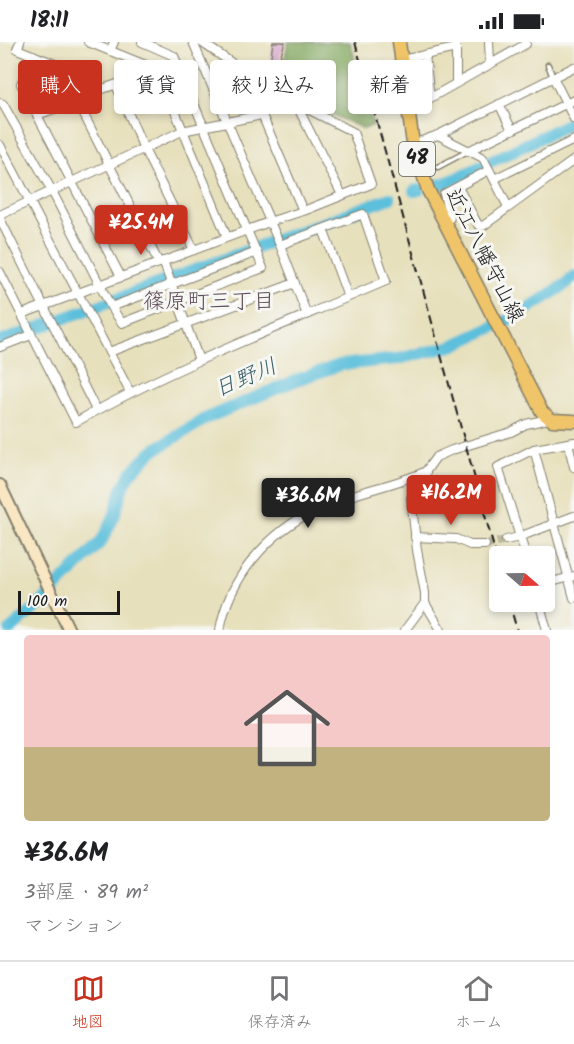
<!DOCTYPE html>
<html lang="ja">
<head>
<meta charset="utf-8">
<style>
  body { margin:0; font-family:Kalam,"Klee One",sans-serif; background:#f6f6f6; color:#202124; height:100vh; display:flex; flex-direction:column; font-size:22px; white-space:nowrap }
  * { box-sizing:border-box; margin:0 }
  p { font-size:20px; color:#757577 }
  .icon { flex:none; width:33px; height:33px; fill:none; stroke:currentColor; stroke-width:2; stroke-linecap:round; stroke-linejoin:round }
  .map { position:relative; height:588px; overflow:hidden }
  .panel { display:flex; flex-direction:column; background:#fff; flex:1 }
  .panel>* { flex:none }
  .hud { position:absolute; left:18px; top:18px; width:538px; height:54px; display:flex; gap:12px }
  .needle { width:39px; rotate:110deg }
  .tools { position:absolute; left:489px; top:504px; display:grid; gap:12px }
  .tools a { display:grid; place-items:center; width:66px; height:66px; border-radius:6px; background:#fff; box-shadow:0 3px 9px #0003; font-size:30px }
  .scale { position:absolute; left:18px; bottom:15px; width:102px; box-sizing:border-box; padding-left:6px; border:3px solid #1c1c1c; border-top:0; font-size:16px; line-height:21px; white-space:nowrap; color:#1c1c1c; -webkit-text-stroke:4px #f6f6f2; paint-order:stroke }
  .price { position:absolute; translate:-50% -51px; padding:0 14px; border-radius:6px; background:#c8321e; color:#fff; font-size:20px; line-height:39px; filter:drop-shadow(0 2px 3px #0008) }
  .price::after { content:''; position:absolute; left:50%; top:36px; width:18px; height:14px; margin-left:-9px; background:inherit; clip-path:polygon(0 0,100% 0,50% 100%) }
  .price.on { background:#222; color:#fff }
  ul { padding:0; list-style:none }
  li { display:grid; align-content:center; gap:12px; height:318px; padding:0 24px }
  li span { display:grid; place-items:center; height:186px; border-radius:6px; color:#555 }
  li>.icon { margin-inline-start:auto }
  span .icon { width:108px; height:108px; fill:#fffc; stroke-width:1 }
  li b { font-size:26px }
  .pill { padding:0 21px; border-radius:6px; background:#fff; box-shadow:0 3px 9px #0003; font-size:21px; line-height:54px }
  .pill.on { background:#c8321e; color:#fff }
  .status { display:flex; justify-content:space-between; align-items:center; height:42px; padding:0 30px; background:#fff; direction:ltr }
  .status svg { height:16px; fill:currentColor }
  .dock { display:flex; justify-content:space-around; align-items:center; height:84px; border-top:2px solid #e0e0e0; background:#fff; font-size:16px; color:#757577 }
  .dock a { display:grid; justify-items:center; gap:3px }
  .dock .on { color:#c8321e }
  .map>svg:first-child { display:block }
</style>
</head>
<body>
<div class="status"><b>18:11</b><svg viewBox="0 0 49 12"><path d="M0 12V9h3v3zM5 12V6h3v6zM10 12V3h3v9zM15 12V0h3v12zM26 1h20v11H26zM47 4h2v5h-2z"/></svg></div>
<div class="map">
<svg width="574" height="588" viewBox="0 0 574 588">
  <rect width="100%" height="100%" fill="#f6f6f2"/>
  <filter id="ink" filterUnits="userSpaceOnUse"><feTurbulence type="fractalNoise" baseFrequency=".0167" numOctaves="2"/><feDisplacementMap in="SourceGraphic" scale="12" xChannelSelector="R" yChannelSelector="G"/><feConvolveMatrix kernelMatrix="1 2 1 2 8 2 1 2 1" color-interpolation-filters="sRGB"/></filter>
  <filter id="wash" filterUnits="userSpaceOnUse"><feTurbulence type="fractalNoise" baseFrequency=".008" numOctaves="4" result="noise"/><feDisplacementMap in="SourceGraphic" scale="24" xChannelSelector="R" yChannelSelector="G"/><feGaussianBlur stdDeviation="1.35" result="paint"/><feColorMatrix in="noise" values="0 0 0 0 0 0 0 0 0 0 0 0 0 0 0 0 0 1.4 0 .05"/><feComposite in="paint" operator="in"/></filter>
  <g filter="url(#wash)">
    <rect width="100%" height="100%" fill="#e7e0bc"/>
    <path fill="#80a55b" stroke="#4e603c" stroke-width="1.5" d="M288,0h62l23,83 -9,4c-21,-10 -87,-36 -100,-53l3,-4 11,3 2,-15 5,-1z"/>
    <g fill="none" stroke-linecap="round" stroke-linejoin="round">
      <g stroke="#5cbfdb" stroke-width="12">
        <polyline points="432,145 453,138 574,79"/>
        <polyline points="414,149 419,148"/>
        <polyline points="0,300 390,156"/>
        <polyline points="10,588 39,563 101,500 114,475 122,447 131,431 151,410 207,376 299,337 340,323 398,317 452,304 515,275 566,242 574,234"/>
      </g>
    </g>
    <g id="blocks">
      <polygon fill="#d8a7cd" points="273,0 285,0 278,22 270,21"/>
    </g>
  </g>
  <g filter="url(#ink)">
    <use href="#blocks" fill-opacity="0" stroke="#827e6c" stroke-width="1.5"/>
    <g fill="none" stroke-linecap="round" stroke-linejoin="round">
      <polyline stroke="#beb99c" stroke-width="8" stroke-dasharray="8 4" stroke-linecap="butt" points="485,503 506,498"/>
      <defs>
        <g id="lane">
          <polyline points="548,23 553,35"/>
          <polyline points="438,125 468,109"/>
        </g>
        <g id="street">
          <polyline points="20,0 17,7 73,29 85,53"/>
          <polyline points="88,0 158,28 227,195"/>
          <polyline points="193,0 280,203 307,273"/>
          <polyline points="456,0 456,41"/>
          <polyline points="489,0 490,22"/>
          <polyline points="110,9 114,0"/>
          <polyline points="33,13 21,42 121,235"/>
          <polyline points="425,13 430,56"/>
          <polyline points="402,18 456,6"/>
          <polyline points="553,35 574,77"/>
          <polyline points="116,43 144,107 194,208"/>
          <polyline points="77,59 159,221"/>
          <polyline points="0,61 3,62 52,149 111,265 122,281 263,226 174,14 142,0"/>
          <polyline points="296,62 342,153"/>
          <polyline points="499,62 512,88"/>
          <polyline points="409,68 526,2 526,0"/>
          <polyline points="37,73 77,59 85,53 158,28"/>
          <polyline points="262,73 303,169"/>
          <polyline points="438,93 483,116 494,137 574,98"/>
          <polyline points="413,102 438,93 574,25"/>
          <polyline points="0,103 130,350"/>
          <polyline points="468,109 574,58"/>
          <polyline points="494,137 508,165"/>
          <polyline points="458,145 478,183 483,184 574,118"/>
          <polyline points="0,173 182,89 262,73 276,51"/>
          <polyline points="0,177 96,368"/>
          <polyline points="445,180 450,176 444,152 489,128"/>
          <polyline points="323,187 348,255"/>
          <polyline points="163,219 199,318"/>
          <path d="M0,230l76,150c99,-56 206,-96 310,-141l-23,-67 -83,31"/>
          <polyline points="111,265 257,210"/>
          <polyline points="22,272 269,180 306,168 371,142 353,90 276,51 201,0"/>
          <polyline points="0,305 31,293"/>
          <polyline points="109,310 295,241"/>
          <polyline points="568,401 574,425"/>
          <polyline points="534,407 574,556"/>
          <polyline points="415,495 456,497 470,503 485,503"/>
          <polyline points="506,498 519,495 574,474"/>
          <polyline points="526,514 498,425 534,407 574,400"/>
          <polyline points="544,542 574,534"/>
          <polyline points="539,560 547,588"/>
          <path d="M220,588c9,-53 49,-98 97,-121 33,-17 75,-22 109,-38"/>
          <polyline points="405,588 425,561"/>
          <polyline points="441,588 425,561 425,551 417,508 411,456 425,443 426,429 436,415 452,408 511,390 526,382 548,377"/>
        </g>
        <polyline id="secondary" points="0,443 69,588"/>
        <polyline id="primary" points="399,0 413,102 428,148 542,370 552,378 574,379"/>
      </defs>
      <use href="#lane" stroke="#827e6c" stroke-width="7"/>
      <use href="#street" stroke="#827e6c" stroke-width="10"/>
      <use href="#secondary" stroke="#827e6c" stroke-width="14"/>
      <use href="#primary" stroke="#827e6c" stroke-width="15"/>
      <use href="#lane" stroke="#fff" stroke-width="4"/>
      <use href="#street" stroke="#fff" stroke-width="8"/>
      <use href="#secondary" stroke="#f9e7c3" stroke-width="10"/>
      <use href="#primary" stroke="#f0c469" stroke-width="12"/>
      <g stroke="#1c1c1c" stroke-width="2" stroke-dasharray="9 4.5" stroke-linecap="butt">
        <polyline points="355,0 500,528"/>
        <polyline points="509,560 517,588"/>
      </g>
    </g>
  </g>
  <g text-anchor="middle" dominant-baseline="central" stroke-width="6" stroke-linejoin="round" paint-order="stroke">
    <rect fill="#f6f6f2" stroke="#5d5d5c" stroke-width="1.5" x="399" y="100" width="36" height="34" rx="4.5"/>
    <g font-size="20" font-weight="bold" fill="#1c1c1c">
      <text x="417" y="117">48</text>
    </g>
    <g font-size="21" fill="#1c1c1c" stroke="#f6f6f2">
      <text transform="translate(484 214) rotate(63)">近江八幡守山線</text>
    </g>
    <g font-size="22" fill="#5e4d5a" stroke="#f6f6f2">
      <text x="209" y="260">篠原町三丁目</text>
    </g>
    <g font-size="22" font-style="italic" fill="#365d68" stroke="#f6f6f2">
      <text transform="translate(246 337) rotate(-23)">日野川</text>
    </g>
  </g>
</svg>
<div class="tools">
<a><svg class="needle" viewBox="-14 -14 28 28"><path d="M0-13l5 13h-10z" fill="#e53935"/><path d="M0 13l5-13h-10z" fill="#757577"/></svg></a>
</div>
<div class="scale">100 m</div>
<b class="price" style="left:141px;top:214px">¥25.4M</b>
<b class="price" style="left:451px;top:484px">¥16.2M</b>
<b class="price on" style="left:308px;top:487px">¥36.6M</b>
<div class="hud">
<a class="pill on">購入</a>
<a class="pill">賃貸</a>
<a class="pill">絞り込み</a>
<a class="pill">新着</a>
</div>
</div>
<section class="panel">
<ul>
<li><span style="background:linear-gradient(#f6c9c9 60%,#c2b280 0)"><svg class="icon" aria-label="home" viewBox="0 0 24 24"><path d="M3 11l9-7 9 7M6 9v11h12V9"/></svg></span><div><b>¥36.6M</b><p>3部屋 · 89 m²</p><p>マンション</p></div></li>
</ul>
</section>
<nav class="dock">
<a class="on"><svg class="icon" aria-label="map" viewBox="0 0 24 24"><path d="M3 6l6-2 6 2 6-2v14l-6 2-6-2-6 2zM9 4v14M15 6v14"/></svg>地図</a>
<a><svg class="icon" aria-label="saved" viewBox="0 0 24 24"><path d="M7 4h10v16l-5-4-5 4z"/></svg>保存済み</a>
<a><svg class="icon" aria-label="home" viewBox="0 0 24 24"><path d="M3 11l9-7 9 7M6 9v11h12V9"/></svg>ホーム</a>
</nav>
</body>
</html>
